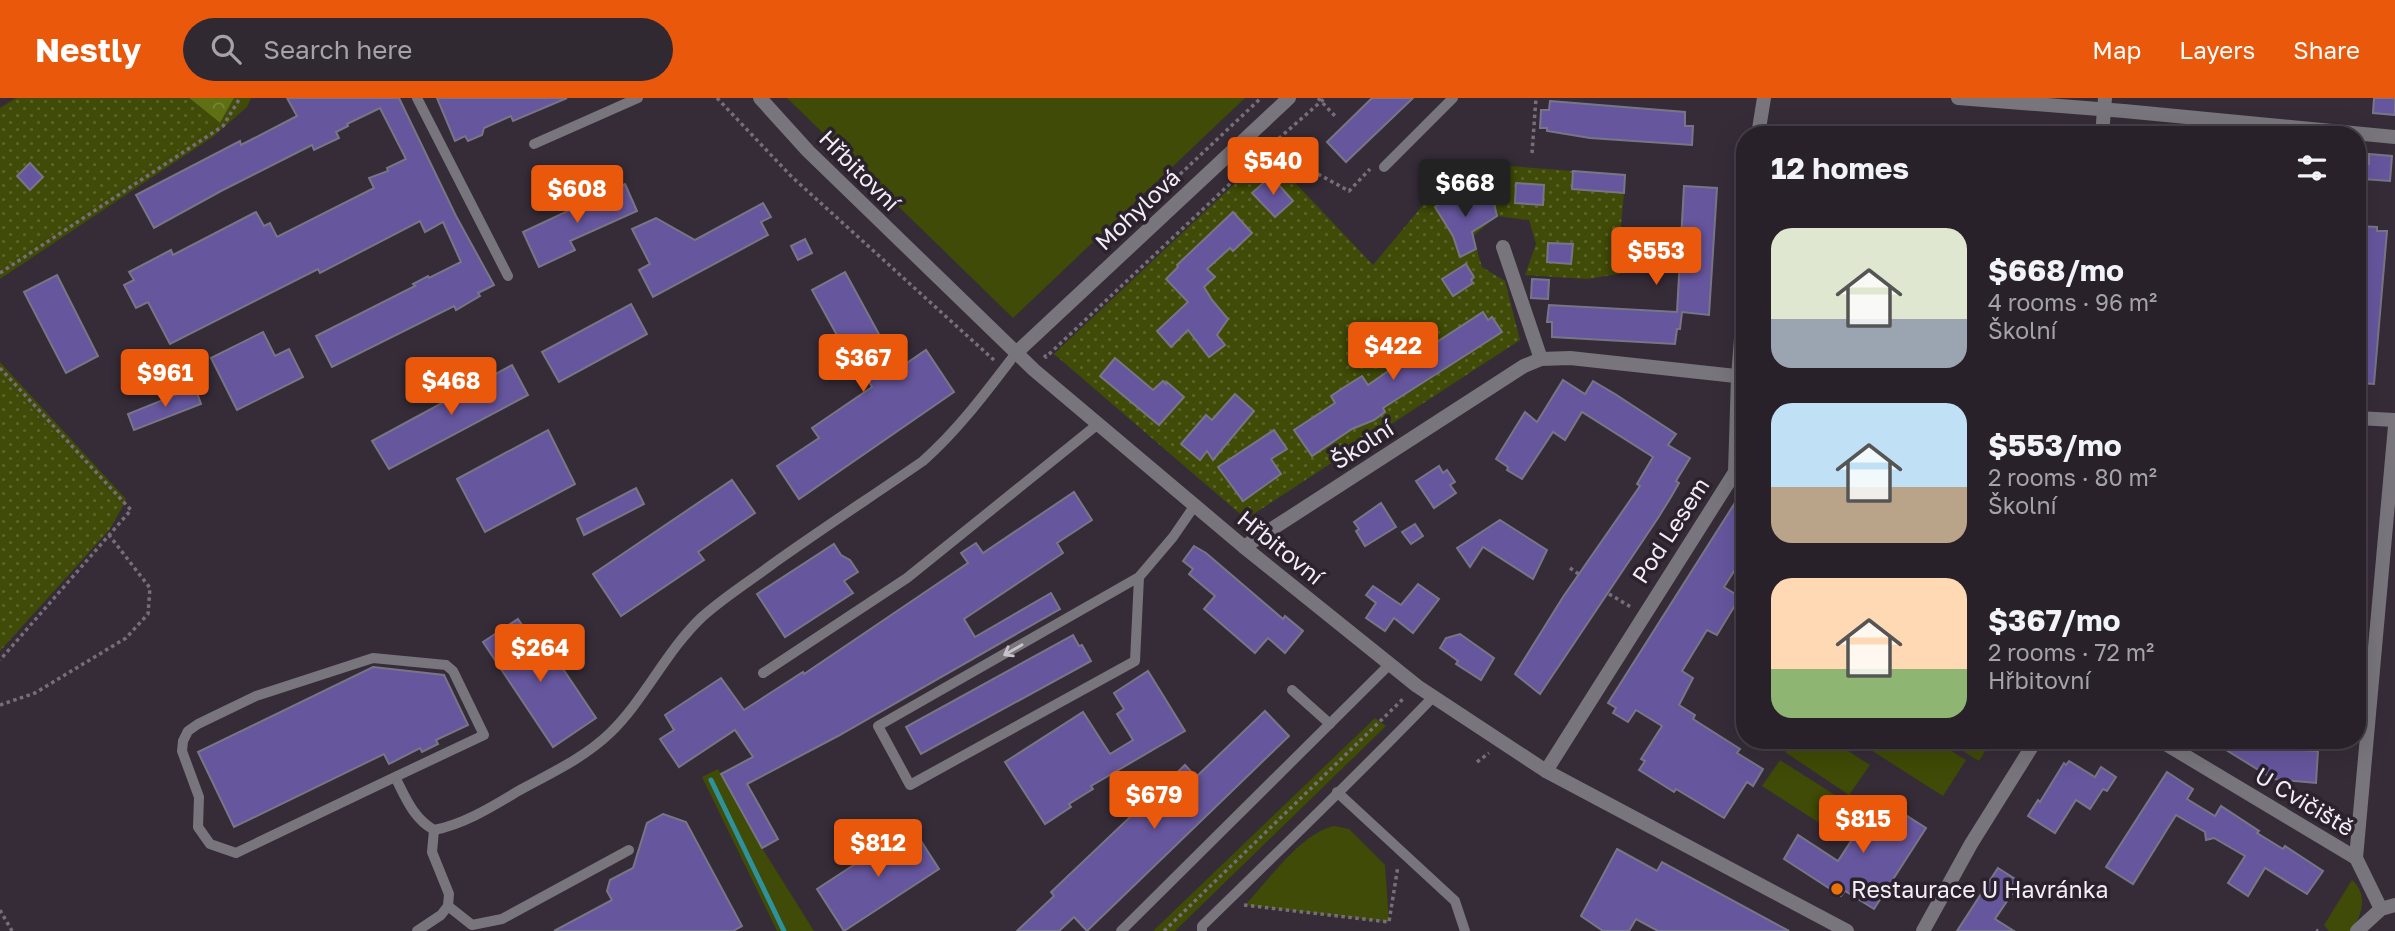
<!DOCTYPE html>
<html lang="en">
<head>
<meta charset="utf-8">
<style>
  body { margin:0; font-family:"Golos Text",sans-serif; background:#302932; color:#f1f3f6; height:100vh; display:flex; flex-direction:column; font-size:26px; white-space:nowrap }
  * { box-sizing:border-box; margin:0 }
  p { font-size:23px; color:#a5a3a8 }
  .icon { flex:none; width:38px; height:38px; fill:none; stroke:currentColor; stroke-width:2; stroke-linecap:round; stroke-linejoin:round }
  .map { position:relative; flex:1; overflow:hidden }
  .details { position:absolute; left:1736px; top:28px; width:630px; height:623px; display:flex; flex-direction:column; background:#28212a; border-radius:28px; box-shadow:0 7px 28px #0002,0 0 0 2px #443e47 }
  .details>* { flex:none }
  .price { position:absolute; translate:-50% -60px; padding:0 16px; border-radius:7px; background:#ea580c; color:#fff; font-size:23px; line-height:46px; filter:drop-shadow(0 2px 4px #0008) }
  .price::after { content:''; position:absolute; left:50%; top:42px; width:21px; height:16px; margin-left:-10px; background:inherit; clip-path:polygon(0 0,100% 0,50% 100%) }
  .price.selected { background:#222; color:#fff }
  ul { padding:0; list-style:none }
  li { display:flex; align-items:center; gap:21px; height:175px; padding:0 35px }
  li span { display:grid; place-items:center; flex:none; width:196px; height:140px; border-radius:21px; color:#555 }
  li>.icon { margin-inline-start:auto }
  span .icon { width:84px; height:84px; fill:#fffc; stroke-width:1 }
  li b { font-size:30px }
  h2 { display:flex; justify-content:space-between; align-items:center; height:84px; padding:0 35px; font-size:30px }
  header { display:flex; align-items:center; gap:42px; box-sizing:border-box; height:98px; padding:0 35px; background:#ea580c; color:#fff }
  header strong { font-size:33px }
  nav { display:flex; gap:38px; margin-inline-start:auto; font-size:24px }
  .search { width:490px; height:63px; background:#302932; display:flex; align-items:center; gap:18px; box-sizing:border-box; padding:0 24px; border-radius:38px; color:#a5a3a8; font-size:26px }
  .map>svg:first-child { display:block }
</style>
</head>
<body>
<header>
<strong>Nestly</strong>
<div class="search"><svg class="icon" aria-label="search" viewBox="0 0 24 24"><circle cx="10" cy="10" r="6"/><path d="M15 15l6 6"/></svg>Search here</div>
<nav><a>Map</a><a>Layers</a><a>Share</a></nav>
</header>
<div class="map">
<svg width="2395" height="833" viewBox="0 0 2395 833">
  <defs>
    <pattern id="forest-crowns" width="20" height="18" patternUnits="userSpaceOnUse" patternTransform="scale(1.75)"><rect width="20" height="18" fill="#5f6f13"/><path d="M2 6a3 3 0 1 1 6 0M12 15a3 3 0 1 1 6 0" fill="none" stroke="#768436"/></pattern>
    <pattern id="park-dots" width="8" height="8" patternUnits="userSpaceOnUse" patternTransform="scale(1.75)"><rect width="8" height="8" fill="#3f4b06"/><path d="M2 2h.1M6 6h.1" fill="none" stroke="#5b652b" stroke-width="1.8" stroke-linecap="round"/></pattern>
  </defs>
  <rect width="100%" height="100%" fill="#352c38"/>
  <g fill="#3f4b06">
    <polygon points="234,0 251,0 247,9 214,38 0,181 0,172 220,25"/>
    <polygon points="787,0 1245,0 1013,220"/>
    <polygon points="0,264 126,401 123,408 0,277"/>
    <polygon points="1375,620 1386,628 1175,833 1153,833"/>
    <polygon points="1793,642 1831,642 1870,667 1849,697 1785,654"/>
    <polygon points="1855,642 1934,642 1966,662 1943,698"/>
    <polygon points="1945,642 1992,642 1979,663"/>
    <polygon points="1780,662 1846,704 1827,730 1762,688"/>
    <polygon points="718,671 762,750 814,833 777,833 702,679"/>
    <path d="M1334,728l15,3 36,36 4,57 -144,-17c24,-25 55,-71 89,-79z"/>
    <path d="M2352,782c16,14 11,36 -2,51h-21l-5,-6z"/>
  </g>
  <polygon fill="url(#forest-crowns)" points="189,0 234,0 220,25"/>
  <g fill="url(#park-dots)">
    <polygon points="16,0 189,0 220,25 0,172 0,10"/>
    <polygon points="1267,55 1373,167 1459,64 1573,73 1572,90 1624,95 1621,127 1631,174 1587,181 1525,177 1536,146 1529,122 1497,118 1473,138 1482,169 1505,183 1520,242 1246,421 1054,256"/>
    <polygon points="0,277 123,408 110,431 0,553"/>
  </g>
  <g fill="none" stroke-linecap="round" stroke-linejoin="round">
    <polyline stroke="#2e919c" stroke-width="5" points="711,682 784,833"/>
  </g>
  <g fill="#66569e" stroke="#787686" stroke-width="2">
    <polygon points="287,0 399,0 456,118 494,187 478,195 480,198 456,212 454,208 332,269 316,238 415,188 413,186 428,178 429,180 461,164 443,124 425,134 420,123 320,175 318,171 170,246 148,204 136,210 124,187 134,182 129,174 171,152 173,157 256,114 264,128 270,125 277,139 374,90 369,80 388,73 387,70 406,61 380,10 347,26 348,28 336,34 339,40 314,52 312,47 221,93 154,130 136,97 240,43 241,47 297,18"/>
    <polygon points="437,0 567,0 513,23 511,18 484,30 482,37 468,43 465,38 455,43"/>
    <polygon points="1372,0 1413,0 1346,64 1327,44"/>
    <polygon points="2374,0 2395,0 2395,17 2373,15"/>
    <polygon points="1550,3 1685,14 1685,28 1693,28 1692,47 1590,40 1547,33 1547,30 1540,30 1541,12 1549,12"/>
    <polygon points="2369,56 2392,58 2390,83 2363,81 2364,66 2369,66"/>
    <polygon points="30,65 43,79 30,92 17,78"/>
    <polygon points="1573,73 1625,77 1624,95 1572,91"/>
    <polygon points="1271,78 1293,103 1275,119 1252,95"/>
    <polygon points="1516,85 1544,87 1543,107 1515,105"/>
    <polygon points="625,86 637,113 570,143 575,152 539,169 523,134"/>
    <polygon points="1684,88 1717,90 1709,217 1682,214 1680,231 1677,231 1675,246 1552,239 1552,224 1547,224 1549,207 1677,214"/>
    <polygon points="1462,92 1472,107 1493,101 1497,118 1472,134 1476,151 1460,159 1453,138 1435,109"/>
    <polygon points="763,105 771,119 761,124 768,137 653,199 639,172 650,166 632,131 656,120 695,142"/>
    <polygon points="1233,114 1252,135 1233,153 1230,150 1207,171 1215,179 1204,189 1212,202 1228,221 1217,237 1225,247 1209,259 1188,232 1171,249 1157,233 1188,204 1166,181 1178,169 1177,167"/>
    <polygon points="2357,128 2377,129 2377,133 2387,133 2374,286 2357,285 2357,258 2361,258 2363,228 2357,228"/>
    <polygon points="805,141 812,155 798,162 791,148"/>
    <polygon points="1548,145 1573,146 1571,166 1547,164"/>
    <polygon points="1466,166 1474,179 1471,182 1473,185 1453,198 1442,181"/>
    <polygon points="845,174 898,271 926,252 954,294 799,401 777,368 819,340 812,330 872,289 858,263 853,266 812,192"/>
    <polygon points="57,177 98,258 66,275 24,194"/>
    <polygon points="1532,181 1549,182 1548,201 1531,200"/>
    <polygon points="631,206 647,236 559,284 542,254"/>
    <polygon points="1483,214 1488,222 1492,219 1502,234 1383,310 1385,314 1374,322 1352,331 1312,358 1294,332 1335,305 1331,298 1346,288 1362,278 1368,287 1407,260 1390,234 1405,225 1423,253"/>
    <polygon points="263,234 275,258 289,251 303,279 237,312 211,260"/>
    <polygon points="1115,260 1153,292 1163,283 1166,286 1167,284 1184,299 1159,327 1100,278"/>
    <polygon points="512,267 528,297 389,371 372,343"/>
    <polygon points="1563,282 1585,296 1593,283 1615,296 1676,336 1668,347 1690,360 1676,383 1679,385 1671,399 1658,420 1540,596 1515,576 1563,499 1640,388 1637,386 1653,359 1582,314 1565,342 1553,334 1522,381 1507,372 1508,369 1496,361 1525,314 1537,324"/>
    <polygon points="195,289 201,306 134,332 128,316"/>
    <polygon points="1235,296 1254,313 1213,362 1207,353 1200,362 1181,346 1206,317 1212,322"/>
    <polygon points="548,332 575,386 485,434 457,381"/>
    <polygon points="1274,332 1287,351 1271,361 1281,376 1243,403 1218,369"/>
    <polygon points="1439,368 1443,375 1447,372 1455,384 1450,387 1456,395 1434,410 1416,383"/>
    <polygon points="732,382 755,415 698,454 704,462 621,518 593,476"/>
    <polygon points="1745,389 1745,456 1724,489 1740,499 1717,537 1707,532 1682,573 1693,580 1679,607 1695,617 1693,621 1740,651 1737,655 1763,671 1753,688 1747,684 1724,720 1676,691 1674,694 1639,672 1645,663 1641,661 1662,628 1636,612 1628,624 1613,615 1616,610 1608,605"/>
    <polygon points="636,390 644,406 584,437 577,421"/>
    <polygon points="1074,394 1092,422 1057,445 1063,455 964,521 975,539 1051,495 1060,511 838,638 747,686 778,741 762,750 721,676 753,659 735,632 679,669 660,641 674,632 665,617 721,580 744,612 803,574 804,576 968,465 961,455 976,445 983,455"/>
    <polygon points="1381,405 1396,429 1365,448 1356,433 1359,431 1354,424"/>
    <polygon points="1500,422 1547,452 1533,481 1483,449 1470,469 1457,450"/>
    <polygon points="1415,426 1423,438 1411,446 1402,434"/>
    <polygon points="834,446 841,457 850,462 858,474 844,483 853,495 785,539 757,496"/>
    <polygon points="1194,448 1206,455 1283,521 1285,518 1303,533 1285,555 1268,540 1255,555 1204,511 1215,498 1189,476 1193,471 1183,463"/>
    <polygon points="1418,486 1439,501 1413,535 1394,520 1385,533 1366,520 1376,505 1366,497 1373,488 1401,507"/>
    <polygon points="518,521 545,561 553,556 596,620 553,649 483,544"/>
    <polygon points="1460,536 1494,560 1481,582 1456,566 1458,563 1440,550 1446,540"/>
    <polygon points="1073,537 1079,548 1082,547 1091,563 921,656 906,629"/>
    <polygon points="373,569 444,577 468,627 436,642 438,646 422,654 420,650 389,666 384,656 234,729 198,654"/>
    <polygon points="1148,573 1185,633 1091,688 1093,691 1069,706 1071,709 1045,726 1005,664 1083,614 1110,656 1133,642 1117,616 1124,611 1114,595"/>
    <polygon points="1265,613 1289,638 1087,833 1074,819 1059,833 1017,833 1054,798 1051,794 1185,667 1196,679"/>
    <polygon points="2210,642 2269,642 2283,651 2318,653 2316,685 2273,681"/>
    <polygon points="2069,663 2095,679 2101,669 2116,679 2107,693 2103,691 2090,711 2076,702 2055,735 2028,718 2038,702 2040,704 2064,665 2066,667"/>
    <polygon points="2167,674 2193,691 2187,701 2215,718 2221,708 2259,733 2257,735 2283,751 2285,748 2323,773 2307,796 2265,770 2248,798 2228,785 2245,758 2214,740 2206,742 2205,734 2176,717 2133,786 2106,769"/>
    <polygon points="1879,700 1926,730 1874,811 1845,793 1841,798 1784,761 1798,737 1838,763"/>
    <polygon points="663,716 686,724 742,828 733,833 554,833 612,802 607,793 610,782 633,770 647,725"/>
    <polygon points="912,729 939,771 844,833 817,791"/>
    <polygon points="1617,751 1657,773 1662,764 1789,833 1658,833 1636,821 1629,833 1603,833 1581,818"/>
    <polygon points="1998,770 2020,784 1995,821 2014,833 1957,833"/>
  </g>
  <g fill="none" stroke-linecap="round" stroke-linejoin="round">
    <g stroke="#766e79" stroke-width="3.5" stroke-dasharray="3.5 3.5" stroke-linecap="butt">
      <polyline points="717,0 792,79 995,263"/>
      <polyline points="1318,0 1335,18"/>
      <polyline points="1269,49 1349,93 1370,71"/>
      <polyline points="1532,55 1536,0"/>
      <polyline points="1124,129 1261,0"/>
      <polyline points="0,175 223,28 240,0"/>
      <polyline points="1044,257 1046,259 1269,49 1325,0"/>
      <polyline points="0,270 131,412 0,562"/>
      <polyline points="1570,470 1580,477"/>
      <polyline points="1609,496 1631,509"/>
      <polyline points="0,607 35,595 126,540 148,516 150,490 109,437"/>
      <polyline points="1477,664 1489,655"/>
      <polyline points="1244,807 1389,824 1398,768"/>
      <polyline points="0,812 12,833"/>
      <polyline points="2316,832 2318,833"/>
      <polyline points="1164,833 1405,599"/>
    </g>
    <g stroke="#78757c" stroke-width="10">
      <polyline points="417,0 508,178"/>
      <polyline points="534,46 638,0"/>
      <polyline points="1384,69 1453,0"/>
      <polyline points="1139,479 1135,563 910,687 878,628 1139,479 1173,439 1195,407"/>
      <polyline points="763,575 907,480 1098,326"/>
      <polyline points="1292,592 1330,626"/>
      <path d="M395,679l89,-42 -31,-64 -7,-6 -73,-7 -117,38 -58,28 -10,7 -5,10 -1,10 17,46 -1,30 12,17 26,9 159,-76c11,21 18,41 39,53 31,-6 59,-24 86,-40 31,-17 64,-32 90,-57 35,-34 56,-82 92,-116 22,-20 48,-36 72,-54 49,-35 100,-68 149,-102 36,-32 64,-70 93,-108"/>
      <polyline points="1337,694 1455,803 1465,833"/>
      <polyline points="448,808 472,827 502,821 629,752"/>
      <polyline points="417,833 441,817 448,808 449,796 432,754 434,732"/>
      <polyline points="1121,833 1390,566"/>
      <path d="M1202,833v-5c78,-76 156,-151 231,-229"/>
    </g>
    <g stroke="#78757c" stroke-width="14">
      <polyline points="1958,0 2124,13 2395,39"/>
      <polyline points="1758,37 1764,0"/>
      <polyline points="2102,37 2105,0"/>
      <polyline points="1503,149 1541,261"/>
      <polyline points="2357,320 2395,322"/>
      <polyline points="1244,449 1524,268 1541,261 1570,260 1745,279"/>
      <polyline points="2159,642 2356,760"/>
      <polyline points="1546,673 1735,374 1738,279 1745,189"/>
      <polyline points="2381,811 2356,760 2395,328"/>
      <polyline points="1923,833 1971,746 2036,642"/>
      <polyline points="2357,833 2381,811 2395,807"/>
    </g>
    <g stroke="#78757c" stroke-width="14">
      <polyline points="760,0 808,53 1034,272 1244,449 1417,588 1546,673 1847,833"/>
      <polyline points="1016,255 1289,0"/>
    </g>
  </g>
  <defs><path id="oneway-shaft" d="M-6 0H5M1.5-3L5.5 0L1.5 3" fill="none" stroke-width="1.6" stroke-linecap="round" stroke-linejoin="round" transform="scale(1.75)"/></defs>
  <use stroke="#c8c3cb" href="#oneway-shaft" transform="translate(1013 552) rotate(150)"/>
  <circle fill="#e8710a" stroke="#2b222e" stroke-width="2.5" cx="1837" cy="791" r="7"/>
  <g text-anchor="middle" dominant-baseline="central" stroke-width="7" stroke-linejoin="round" paint-order="stroke">
    <g font-size="23" fill="#f3edf5" stroke="#2b222e">
      <text transform="translate(860 72) rotate(45)">Hřbitovní</text>
      <text transform="translate(1137 111) rotate(-43)">Mohylová</text>
      <text transform="translate(1362 346) rotate(-33)">Školní</text>
      <text transform="translate(1670 432) rotate(-57)">Pod Lesem</text>
      <text transform="translate(1281 449) rotate(39)">Hřbitovní</text>
      <text transform="translate(2305 703) rotate(31)">U Cvičiště</text>
    </g>
    <g font-size="23" fill="#f3edf5" stroke="#2b222e" text-anchor="start">
      <text x="1851" y="791">Restaurace U Havránka</text>
    </g>
  </g>
</svg>
<b class="price" style="left:1273px;top:99px">$540</b>
<b class="price selected" style="left:1465px;top:121px">$668</b>
<b class="price" style="left:577px;top:127px">$608</b>
<b class="price" style="left:1656px;top:189px">$553</b>
<b class="price" style="left:1393px;top:284px">$422</b>
<b class="price" style="left:863px;top:296px">$367</b>
<b class="price" style="left:165px;top:311px">$961</b>
<b class="price" style="left:451px;top:319px">$468</b>
<b class="price" style="left:540px;top:586px">$264</b>
<b class="price" style="left:1154px;top:733px">$679</b>
<b class="price" style="left:1863px;top:757px">$815</b>
<b class="price" style="left:878px;top:781px">$812</b>
<section class="details">
<h2>12 homes<svg class="icon" aria-label="filters" viewBox="0 0 24 24"><path d="M4 7h16M4 17h16"/><circle cx="9" cy="7" r="2"/><circle cx="15" cy="17" r="2"/></svg></h2>
<ul>
<li><span style="background:linear-gradient(#dfe7d0 65%,#9aa5b1 0)"><svg class="icon" aria-label="home" viewBox="0 0 24 24"><path d="M3 11l9-7 9 7M6 9v11h12V9"/></svg></span><div><b>$668/mo</b><p>4 rooms · 96 m²</p><p>Školní</p></div></li>
<li><span style="background:linear-gradient(#bfe0f5 60%,#b9a48a 0)"><svg class="icon" aria-label="home" viewBox="0 0 24 24"><path d="M3 11l9-7 9 7M6 9v11h12V9"/></svg></span><div><b>$553/mo</b><p>2 rooms · 80 m²</p><p>Školní</p></div></li>
<li><span style="background:linear-gradient(#ffd9b3 65%,#8fb573 0)"><svg class="icon" aria-label="home" viewBox="0 0 24 24"><path d="M3 11l9-7 9 7M6 9v11h12V9"/></svg></span><div><b>$367/mo</b><p>2 rooms · 72 m²</p><p>Hřbitovní</p></div></li>
</ul>
</section>
</div>
</body>
</html>
